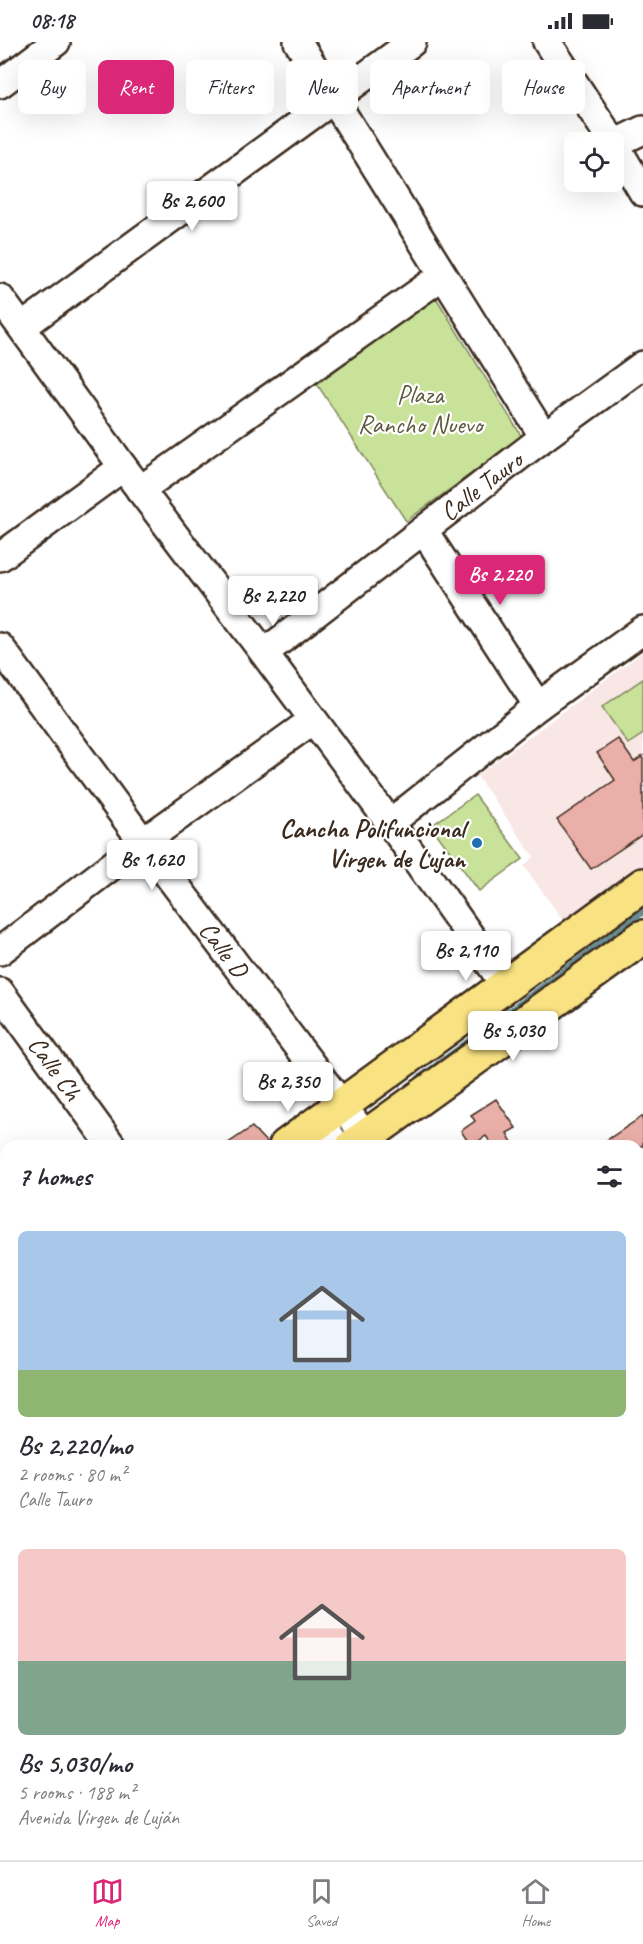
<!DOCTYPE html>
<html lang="en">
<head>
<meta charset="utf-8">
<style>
  body { margin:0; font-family:Caveat,sans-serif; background:#f2f2f3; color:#2b2b33; height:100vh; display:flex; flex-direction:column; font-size:22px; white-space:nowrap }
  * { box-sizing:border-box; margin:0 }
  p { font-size:20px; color:#7c7c81 }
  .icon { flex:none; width:33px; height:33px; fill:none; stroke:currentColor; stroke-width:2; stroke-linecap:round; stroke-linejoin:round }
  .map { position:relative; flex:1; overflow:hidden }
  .side { position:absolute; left:0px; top:1098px; width:644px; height:720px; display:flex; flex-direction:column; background:#fff; border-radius:18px 18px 0 0; box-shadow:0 6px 24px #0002 }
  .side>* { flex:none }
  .hud { position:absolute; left:18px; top:18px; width:608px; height:54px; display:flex; gap:12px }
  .tools { position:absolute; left:564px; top:90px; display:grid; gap:12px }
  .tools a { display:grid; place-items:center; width:60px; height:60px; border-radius:9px; background:#fff; box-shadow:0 6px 24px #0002; font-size:30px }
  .price { position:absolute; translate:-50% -51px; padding:0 14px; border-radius:6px; background:#fff; color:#222; font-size:20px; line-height:39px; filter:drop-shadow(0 2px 3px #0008) }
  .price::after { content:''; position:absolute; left:50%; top:36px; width:18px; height:14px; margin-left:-9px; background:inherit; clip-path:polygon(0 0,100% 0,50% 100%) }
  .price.current { background:#db2777; color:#fff }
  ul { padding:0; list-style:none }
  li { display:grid; align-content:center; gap:12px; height:318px; padding:0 18px }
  li span { display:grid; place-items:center; height:186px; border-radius:9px; color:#555 }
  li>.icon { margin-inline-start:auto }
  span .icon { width:108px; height:108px; fill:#fffc; stroke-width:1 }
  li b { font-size:26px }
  h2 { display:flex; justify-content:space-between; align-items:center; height:72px; padding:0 18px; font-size:26px }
  .pill { padding:0 21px; border-radius:9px; background:#fff; box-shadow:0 6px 24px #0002; font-size:21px; line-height:54px }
  .pill.current { background:#db2777; color:#fff }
  .status { display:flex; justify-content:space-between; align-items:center; height:42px; padding:0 30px; background:#fff; direction:ltr }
  .status svg { height:16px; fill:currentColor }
  .tab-bar { display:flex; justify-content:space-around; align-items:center; height:84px; border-top:2px solid #e1e1e2; background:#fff; font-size:16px; color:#7c7c81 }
  .tab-bar a { display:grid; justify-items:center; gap:3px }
  .tab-bar .current { color:#db2777 }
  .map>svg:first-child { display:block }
</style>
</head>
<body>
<div class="status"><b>08:18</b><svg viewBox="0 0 49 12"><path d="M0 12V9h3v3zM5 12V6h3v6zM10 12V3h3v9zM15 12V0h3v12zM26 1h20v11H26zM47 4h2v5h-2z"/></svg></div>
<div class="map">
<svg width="643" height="1818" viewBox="0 0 643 1818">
  <rect width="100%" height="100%" fill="#fff"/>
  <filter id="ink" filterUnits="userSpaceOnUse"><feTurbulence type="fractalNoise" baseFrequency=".0167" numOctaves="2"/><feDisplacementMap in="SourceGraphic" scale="12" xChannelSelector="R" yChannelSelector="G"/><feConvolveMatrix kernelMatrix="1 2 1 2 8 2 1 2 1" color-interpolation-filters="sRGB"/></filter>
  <g filter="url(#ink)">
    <polygon fill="#f9e7e5" points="643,610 643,831 567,884 524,824 534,815 477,734"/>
    <g fill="#c8e399" stroke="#82865c" stroke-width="1.5">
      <polygon points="435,254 522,395 406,479 317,342"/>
      <polygon points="643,637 643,692 628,702 602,665"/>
      <polygon points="475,753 523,817 479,849 431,784"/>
    </g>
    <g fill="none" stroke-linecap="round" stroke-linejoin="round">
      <g stroke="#668e93" stroke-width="6">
        <polyline points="419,1036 643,870"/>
        <polyline points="0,1350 6,1346"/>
      </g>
    </g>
    <g fill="#eaafa8" stroke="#3b2a1e" stroke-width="1.5">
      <polygon points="618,697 634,720 643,714 643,792 591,827 557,778 615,738 597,711"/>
      <polygon points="496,1057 516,1086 507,1091 514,1104 493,1104 486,1094 471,1104 461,1089 475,1079 471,1073"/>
      <polygon points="643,1074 643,1104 598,1104"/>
      <polygon points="252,1085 268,1102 268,1104 224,1104"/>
    </g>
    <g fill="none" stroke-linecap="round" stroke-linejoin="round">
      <defs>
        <g id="minor">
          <polyline points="298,0 544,395"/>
          <polyline points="547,0 613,100"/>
          <polyline points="0,42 56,0"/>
          <polyline points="614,101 643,150"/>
          <polyline points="614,102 643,88"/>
          <polyline points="0,256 123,425 264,611 390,781 505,943"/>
          <polyline points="22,285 412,0"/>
          <polyline points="140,448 442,234"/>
          <polyline points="424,489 538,664"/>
          <polyline points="0,515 123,425"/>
          <path id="s1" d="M0,605l143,195 223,295 3,9"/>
          <path id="s2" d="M264,611l280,-216 99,-72"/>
          <polyline points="390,781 538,664 643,588"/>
          <polyline points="0,909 143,800 313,678"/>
          <path id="s3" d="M0,950l112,154"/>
          <polyline points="320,1079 337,1104"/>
          <polyline points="638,1227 643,1223"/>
          <polyline points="0,1530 6,1543"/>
          <polyline points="638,1543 643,1539"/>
          <polyline points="638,1618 643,1620"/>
          <polyline points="0,1777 6,1772"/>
          <polyline points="132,1812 135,1818"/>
          <polyline points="539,1812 541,1818"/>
          <polyline points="584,1812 585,1818"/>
        </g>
        <g id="major">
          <polyline points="286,1104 643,843"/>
          <polyline points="353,1104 643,895"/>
          <polyline points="0,1317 6,1313"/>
          <polyline points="0,1377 6,1372"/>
        </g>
      </defs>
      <use href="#minor" stroke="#3b2a1e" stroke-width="32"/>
      <use href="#major" stroke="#3b2a1e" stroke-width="38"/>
      <use href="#minor" stroke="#fff" stroke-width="27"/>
      <use href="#major" stroke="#f8e281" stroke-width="33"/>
    </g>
  </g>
  <circle fill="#1f6fb2" stroke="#fff" stroke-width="2" cx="477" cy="801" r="6"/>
  <g text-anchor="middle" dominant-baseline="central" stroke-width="4.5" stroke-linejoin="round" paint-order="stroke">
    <g font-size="26" fill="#5e583d" stroke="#fff">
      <text x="420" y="352">Plaza<tspan x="420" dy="30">Rancho Nuevo</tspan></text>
    </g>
    <g font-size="26" fill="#3b2a1e" stroke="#fff">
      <text stroke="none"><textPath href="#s2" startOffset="274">Calle Tauro</textPath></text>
      <text stroke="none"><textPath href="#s1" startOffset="376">Calle D</textPath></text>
      <text stroke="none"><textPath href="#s3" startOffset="94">Calle Ch</textPath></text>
    </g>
    <g font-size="26" font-weight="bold" fill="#3b2a1e" stroke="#fff" text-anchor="end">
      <text x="465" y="786">Cancha Polifuncional<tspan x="465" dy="30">Virgen de Lujan</tspan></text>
    </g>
  </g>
</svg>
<div class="tools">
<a><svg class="icon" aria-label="locate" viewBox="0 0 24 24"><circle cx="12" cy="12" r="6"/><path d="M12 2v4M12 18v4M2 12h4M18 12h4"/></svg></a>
</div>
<b class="price" style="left:192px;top:190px">Bs 2,600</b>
<b class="price current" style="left:500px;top:564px">Bs 2,220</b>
<b class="price" style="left:273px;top:585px">Bs 2,220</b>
<b class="price" style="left:152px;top:849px">Bs 1,620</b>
<b class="price" style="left:466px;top:940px">Bs 2,110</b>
<b class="price" style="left:513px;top:1020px">Bs 5,030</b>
<b class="price" style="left:288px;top:1071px">Bs 2,350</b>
<div class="hud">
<a class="pill">Buy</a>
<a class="pill current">Rent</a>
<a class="pill">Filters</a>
<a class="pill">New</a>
<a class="pill">Apartment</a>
<a class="pill">House</a>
</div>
<section class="side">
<h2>7 homes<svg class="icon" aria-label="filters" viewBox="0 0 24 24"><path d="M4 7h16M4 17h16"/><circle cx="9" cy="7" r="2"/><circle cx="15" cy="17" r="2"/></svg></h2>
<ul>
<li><span style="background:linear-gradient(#a9c7e8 75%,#8fb573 0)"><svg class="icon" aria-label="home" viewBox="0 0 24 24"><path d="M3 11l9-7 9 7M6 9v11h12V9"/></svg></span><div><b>Bs 2,220/mo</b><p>2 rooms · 80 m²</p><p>Calle Tauro</p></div></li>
<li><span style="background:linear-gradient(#f6c9c9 60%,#7fa58c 0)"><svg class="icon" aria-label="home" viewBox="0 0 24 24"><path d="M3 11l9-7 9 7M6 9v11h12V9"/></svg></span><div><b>Bs 5,030/mo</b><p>5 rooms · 188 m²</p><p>Avenida Virgen de Luján</p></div></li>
</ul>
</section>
</div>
<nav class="tab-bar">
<a class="current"><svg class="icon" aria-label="map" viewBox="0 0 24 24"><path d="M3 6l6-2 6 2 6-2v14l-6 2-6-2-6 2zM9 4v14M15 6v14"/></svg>Map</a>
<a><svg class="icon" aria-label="saved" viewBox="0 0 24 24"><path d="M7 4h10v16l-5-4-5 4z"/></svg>Saved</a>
<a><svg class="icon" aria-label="home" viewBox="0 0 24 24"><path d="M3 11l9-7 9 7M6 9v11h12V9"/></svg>Home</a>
</nav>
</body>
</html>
